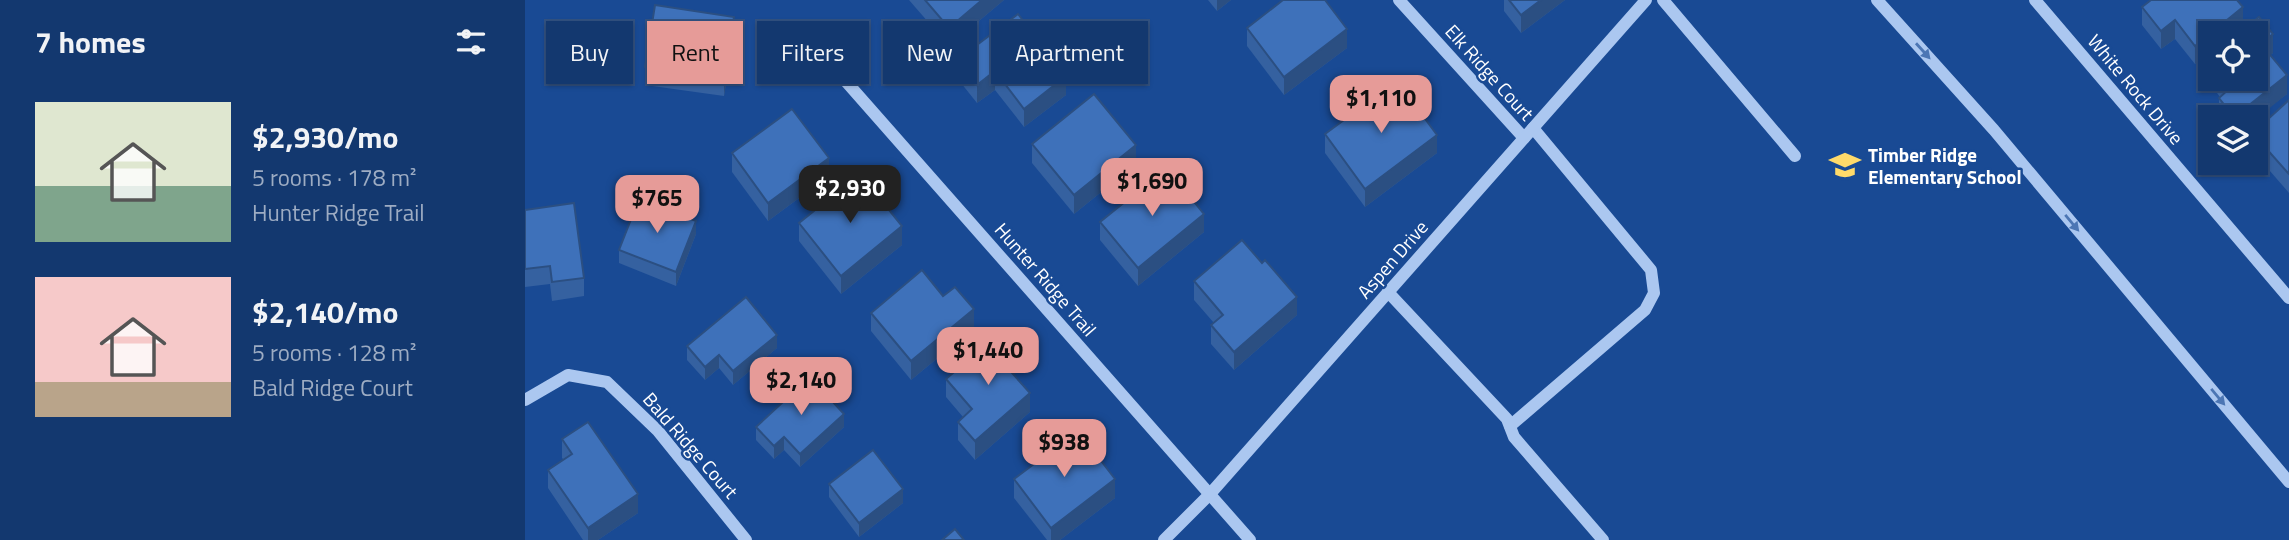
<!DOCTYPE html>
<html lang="en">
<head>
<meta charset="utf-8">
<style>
  body { margin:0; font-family:"Titillium Web",sans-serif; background:#1c3f74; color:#f1f3f6; height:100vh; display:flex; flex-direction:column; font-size:26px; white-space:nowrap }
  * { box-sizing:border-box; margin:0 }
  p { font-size:23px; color:#9dacc3 }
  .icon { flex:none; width:38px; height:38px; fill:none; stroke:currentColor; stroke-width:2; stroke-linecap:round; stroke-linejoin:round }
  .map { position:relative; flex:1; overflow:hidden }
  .sheet { display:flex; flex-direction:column; background:#13386f; width:525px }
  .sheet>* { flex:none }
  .guide { position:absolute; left:21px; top:21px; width:665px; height:63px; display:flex; gap:14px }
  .controls { position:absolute; left:1673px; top:21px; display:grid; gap:14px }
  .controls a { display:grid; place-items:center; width:70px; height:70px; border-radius:0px; background:#13386f; box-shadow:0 2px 5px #0004,0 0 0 2px #325282; font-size:35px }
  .price { position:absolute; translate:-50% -60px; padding:0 16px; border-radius:14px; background:#e69b98; color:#111; font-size:23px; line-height:46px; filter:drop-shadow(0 2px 4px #0008) }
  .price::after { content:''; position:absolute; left:50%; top:42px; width:21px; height:16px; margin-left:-10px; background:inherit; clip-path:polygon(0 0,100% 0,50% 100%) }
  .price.on { background:#222; color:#fff }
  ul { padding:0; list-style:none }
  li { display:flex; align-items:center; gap:21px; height:175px; padding:0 35px }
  li span { display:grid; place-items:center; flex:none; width:196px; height:140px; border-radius:0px; color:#555 }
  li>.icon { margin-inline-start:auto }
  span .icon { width:84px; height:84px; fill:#fffc; stroke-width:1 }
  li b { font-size:30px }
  h2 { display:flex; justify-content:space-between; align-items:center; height:84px; padding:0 35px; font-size:30px }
  .chip { padding:0 24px; border-radius:0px; background:#13386f; box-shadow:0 2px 5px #0004,0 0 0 2px #325282; font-size:24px; line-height:63px }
  .chip.on { background:#e69b98; color:#111 }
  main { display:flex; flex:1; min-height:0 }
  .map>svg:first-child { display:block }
</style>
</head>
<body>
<main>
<section class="sheet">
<h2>7 homes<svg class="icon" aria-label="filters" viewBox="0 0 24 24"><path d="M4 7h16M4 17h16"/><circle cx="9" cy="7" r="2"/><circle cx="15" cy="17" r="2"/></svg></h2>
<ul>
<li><span style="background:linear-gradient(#dfe7d0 60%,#7fa58c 0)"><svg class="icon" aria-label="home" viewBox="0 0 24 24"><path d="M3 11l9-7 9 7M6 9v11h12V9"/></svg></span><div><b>$2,930/mo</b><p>5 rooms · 178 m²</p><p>Hunter Ridge Trail</p></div></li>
<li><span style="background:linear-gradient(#f6c9c9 75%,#b9a48a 0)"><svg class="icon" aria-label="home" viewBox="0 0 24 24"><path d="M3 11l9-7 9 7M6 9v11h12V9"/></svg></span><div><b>$2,140/mo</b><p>5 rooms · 128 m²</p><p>Bald Ridge Court</p></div></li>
</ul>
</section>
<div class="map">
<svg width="1764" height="540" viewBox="0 0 1764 540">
  <rect width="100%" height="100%" fill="#194a94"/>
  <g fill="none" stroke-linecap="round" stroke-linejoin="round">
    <g stroke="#abc7f0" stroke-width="12">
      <polyline points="874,0 999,138"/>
      <polyline points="1138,0 1270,156"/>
      <polyline points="1352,0 1469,130 1764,482"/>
      <polyline points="1510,0 1764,298"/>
      <polyline points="288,44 725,540"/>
      <polyline points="863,292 982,419 989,437 1078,540"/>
      <polyline points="0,400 43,375 82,382 133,431 221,540"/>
      <polyline points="985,426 1120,310 1129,293 1126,270 1008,128"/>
      <polyline points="639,540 685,494 1121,0"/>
    </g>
  </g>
  <g fill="#3561a0">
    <polygon points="384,0 479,0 424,46"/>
    <polygon points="683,0 706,0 692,11"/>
    <polygon points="979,0 1040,0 996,33 979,11"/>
    <polygon points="1617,7 1718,26 1708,33 1685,33 1685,52 1670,64 1650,39 1636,49 1617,25"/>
    <polygon points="722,28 822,48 759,95 722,46"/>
    <polygon points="1731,33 1748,53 1745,55 1762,94 1731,117 1694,117 1694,98 1695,97 1681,78 1681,60 1685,56 1685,79 1731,79"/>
    <polygon points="209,35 199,96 120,85 120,67"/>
    <polygon points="432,60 541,95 499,127 470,90 452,103 432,78"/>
    <polygon points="1764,100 1764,193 1731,155 1731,130"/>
    <polygon points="800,134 912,153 840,207 800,153"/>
    <polygon points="507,144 611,164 549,214 507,163"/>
    <polygon points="207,153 304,176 243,221 207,172"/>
    <polygon points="0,210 59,278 59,296 27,301 25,284 0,287"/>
    <polygon points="575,222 679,232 613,286 575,240"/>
    <polygon points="274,223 377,245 316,294 274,241"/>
    <polygon points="171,234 151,286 94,263 94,250"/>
    <polygon points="669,281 772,315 709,370 686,344 686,325 689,323 669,300"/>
    <polygon points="418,296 449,328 386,380 346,331 346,313"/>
    <polygon points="162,346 252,348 208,385 194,368 180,380 162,360"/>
    <polygon points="491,373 488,374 505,412 450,460 433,440 433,422 438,417 421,397 421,379"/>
    <polygon points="231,427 319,427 275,467 259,450 249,459 231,440"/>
    <polygon points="37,439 113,513 73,540 58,540 23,488 23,470 39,460 37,458"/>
    <polygon points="489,479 590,498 535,540 522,540 489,498"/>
    <polygon points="304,484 378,503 334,537 304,497"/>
  </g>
  <g fill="#2b4f82">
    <polygon points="457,0 479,0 424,46 424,28"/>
    <polygon points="692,0 706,0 692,11"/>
    <polygon points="1016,0 1040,0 996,33 996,15"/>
    <polygon points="1718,7 1718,26 1708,33 1686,33"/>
    <polygon points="209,17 209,35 199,96 199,78"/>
    <polygon points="1650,20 1650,39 1636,49 1636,31"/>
    <polygon points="822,29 822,48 759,95 759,77"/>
    <polygon points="1685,34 1685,52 1670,64 1670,46"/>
    <polygon points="1748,34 1748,53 1736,63 1736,44"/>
    <polygon points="470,71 470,90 452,103 452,85"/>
    <polygon points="1762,75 1762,94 1731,119 1731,117 1710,117"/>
    <polygon points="541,76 541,95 499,127 499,109"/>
    <polygon points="912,135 912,153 840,207 840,189"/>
    <polygon points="611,145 611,164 549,214 549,195"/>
    <polygon points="304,158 304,176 243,221 243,203"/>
    <polygon points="679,214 679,232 613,286 613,268"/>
    <polygon points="171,221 171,234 151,286 151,272"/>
    <polygon points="377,226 377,245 316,294 316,276"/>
    <polygon points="772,297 772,315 709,370 709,352"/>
    <polygon points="449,309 449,328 386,380 386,361"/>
    <polygon points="252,335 252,348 208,385 208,371"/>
    <polygon points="491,354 491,373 479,382 479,364"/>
    <polygon points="194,355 194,368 180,380 180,367"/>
    <polygon points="505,393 505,412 450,460 450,441"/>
    <polygon points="319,414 319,427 275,467 275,454"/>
    <polygon points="259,437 259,450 249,459 249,446"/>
    <polygon points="590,479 590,498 535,540 526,540 526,528"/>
    <polygon points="378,489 378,503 334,537 334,523"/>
    <polygon points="113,494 113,513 73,540 63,540 63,528"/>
  </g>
  <g fill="#3e71ba" stroke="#2b4f82" stroke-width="2">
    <polygon points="400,0 457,0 424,28"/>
    <polygon points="758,0 800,0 822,29 759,77 722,28"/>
    <polygon points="984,0 1016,0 996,15"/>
    <polygon points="1626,0 1712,0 1718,7 1670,46 1650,20 1636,31 1617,7"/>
    <polygon points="130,5 209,17 199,78 120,67"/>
    <polygon points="493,14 541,76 499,109 470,71 452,85 432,60"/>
    <polygon points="1734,17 1748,34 1736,44 1762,75 1709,117 1694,98 1704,89 1696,79 1731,79 1731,33 1714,33"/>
    <polygon points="1685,56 1685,65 1681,60"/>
    <polygon points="872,81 912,135 840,189 800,134"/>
    <polygon points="569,94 611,145 549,195 507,144"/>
    <polygon points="1764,100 1764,174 1731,137 1731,130"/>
    <polygon points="267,109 304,158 243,203 207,153"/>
    <polygon points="642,168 679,214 613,268 575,222"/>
    <polygon points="335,174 377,226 316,276 274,223"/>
    <polygon points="114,199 171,221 151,272 94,250"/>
    <polygon points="49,203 59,278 27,282 25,266 0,269 0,210"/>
    <polygon points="717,240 737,263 740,260 772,297 709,352 686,325 698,315 669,281"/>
    <polygon points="397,270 418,296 430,287 449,309 386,361 346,313"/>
    <polygon points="221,297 252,335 208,371 194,355 180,367 162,346"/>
    <polygon points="473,334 491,354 479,364 505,393 450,441 433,422 447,409 421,379"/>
    <polygon points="285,377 319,414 275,454 259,437 249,446 231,427"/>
    <polygon points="63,422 113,494 63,528 23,470 47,454 37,439"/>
    <polygon points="553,431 590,479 526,528 489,479"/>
    <polygon points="348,450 378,489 334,523 304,484"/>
    <polygon points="430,529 439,540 417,540"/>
  </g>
  <defs><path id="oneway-solid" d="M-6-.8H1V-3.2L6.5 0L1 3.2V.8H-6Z" transform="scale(1.75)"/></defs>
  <g fill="#4c76b4">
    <use href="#oneway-solid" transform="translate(1398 51) rotate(48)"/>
    <use href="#oneway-solid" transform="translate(1547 223) rotate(50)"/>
    <use href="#oneway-solid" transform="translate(1693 397) rotate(50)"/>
  </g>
  <defs>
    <symbol id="school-bare" viewBox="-9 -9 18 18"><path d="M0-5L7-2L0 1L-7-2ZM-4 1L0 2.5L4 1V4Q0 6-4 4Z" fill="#ffda6a" stroke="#194a94" stroke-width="2.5" paint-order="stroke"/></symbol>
  </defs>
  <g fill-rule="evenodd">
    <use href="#school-bare" x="1298" y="143" width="44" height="44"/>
  </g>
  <g text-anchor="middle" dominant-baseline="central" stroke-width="5" stroke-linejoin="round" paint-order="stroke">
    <g font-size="19" fill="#fff" stroke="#194a94">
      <text transform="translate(965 72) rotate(48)">Elk Ridge Court</text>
      <text transform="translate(1611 89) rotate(50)">White Rock Drive</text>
      <text transform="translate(867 259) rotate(-49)">Aspen Drive</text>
      <text transform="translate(521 279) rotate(49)">Hunter Ridge Trail</text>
      <text transform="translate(166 445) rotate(49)">Bald Ridge Court</text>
    </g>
    <g font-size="19" font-weight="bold" fill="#fff" stroke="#194a94" text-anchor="start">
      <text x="1343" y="154">Timber Ridge<tspan x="1343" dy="22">Elementary School</tspan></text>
    </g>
  </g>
</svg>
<div class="controls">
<a><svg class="icon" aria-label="locate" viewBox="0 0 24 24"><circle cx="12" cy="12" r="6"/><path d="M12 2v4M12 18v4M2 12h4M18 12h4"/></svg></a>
<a><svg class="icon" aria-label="layers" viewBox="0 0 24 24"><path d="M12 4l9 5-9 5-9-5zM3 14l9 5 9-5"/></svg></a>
</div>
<b class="price" style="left:856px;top:135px">$1,110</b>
<b class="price" style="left:627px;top:218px">$1,690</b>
<b class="price on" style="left:325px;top:225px">$2,930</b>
<b class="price" style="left:132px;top:235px">$765</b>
<b class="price" style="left:463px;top:387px">$1,440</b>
<b class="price" style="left:276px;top:417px">$2,140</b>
<b class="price" style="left:539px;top:479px">$938</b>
<div class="guide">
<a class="chip">Buy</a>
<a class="chip on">Rent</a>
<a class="chip">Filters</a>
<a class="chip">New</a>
<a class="chip">Apartment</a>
</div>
</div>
</main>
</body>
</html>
